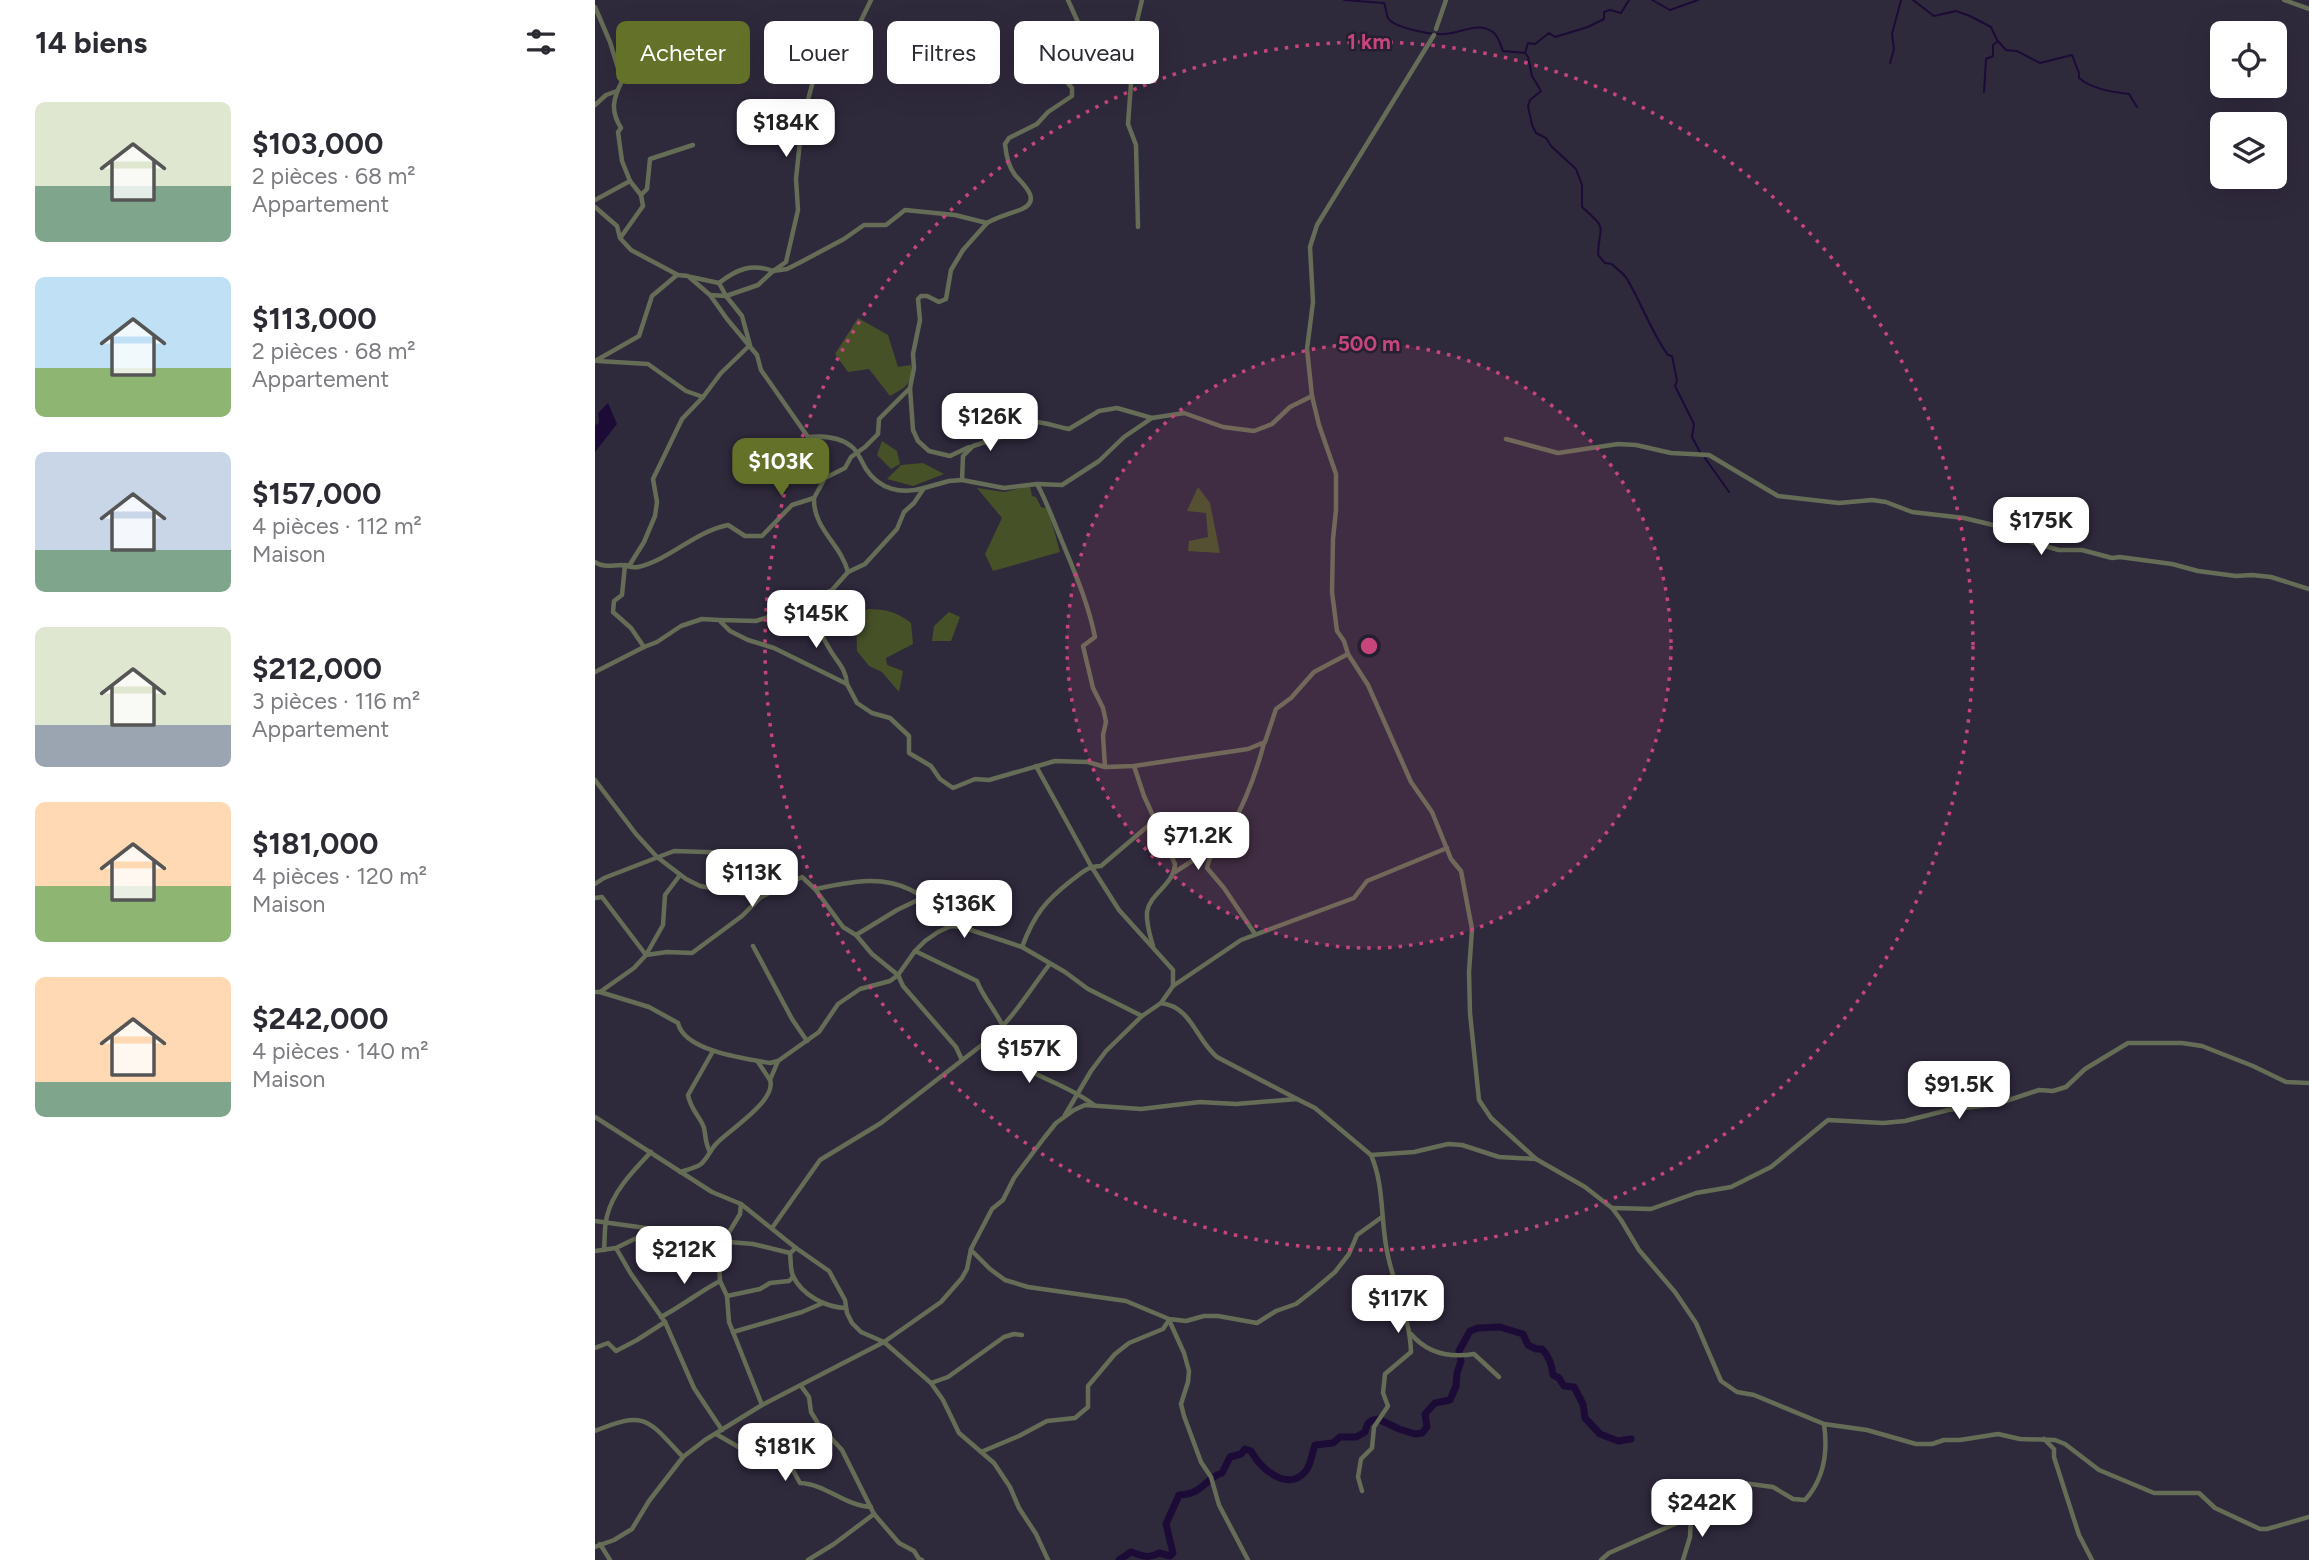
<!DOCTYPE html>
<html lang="fr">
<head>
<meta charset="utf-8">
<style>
  body { margin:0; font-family:Figtree,sans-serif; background:#f2f2f3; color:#2b2b33; height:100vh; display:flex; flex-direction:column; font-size:26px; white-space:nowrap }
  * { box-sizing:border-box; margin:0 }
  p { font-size:23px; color:#7c7c81 }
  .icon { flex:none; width:38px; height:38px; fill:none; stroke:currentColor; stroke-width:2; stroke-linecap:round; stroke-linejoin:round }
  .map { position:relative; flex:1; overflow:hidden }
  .drawer { display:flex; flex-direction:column; background:#fff; width:595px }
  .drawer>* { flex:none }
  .banner { position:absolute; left:21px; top:21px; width:665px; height:63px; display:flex; gap:14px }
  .buttons { position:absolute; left:1615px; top:21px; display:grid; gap:14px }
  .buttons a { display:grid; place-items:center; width:77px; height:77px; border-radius:10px; background:#fff; box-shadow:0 7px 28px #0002; font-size:35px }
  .price { position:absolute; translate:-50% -60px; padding:0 16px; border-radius:14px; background:#fff; color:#222; font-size:23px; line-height:46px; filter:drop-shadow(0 2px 4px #0008) }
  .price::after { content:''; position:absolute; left:50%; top:42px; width:21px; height:16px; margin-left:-10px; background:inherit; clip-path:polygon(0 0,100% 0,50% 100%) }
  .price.on { background:#647128; color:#fff }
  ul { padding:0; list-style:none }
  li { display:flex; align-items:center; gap:21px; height:175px; padding:0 35px }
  li span { display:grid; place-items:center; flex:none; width:196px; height:140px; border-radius:10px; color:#555 }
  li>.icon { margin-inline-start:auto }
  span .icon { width:84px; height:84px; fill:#fffc; stroke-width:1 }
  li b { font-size:30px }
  h2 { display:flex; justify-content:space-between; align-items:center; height:84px; padding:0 35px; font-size:30px }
  .pill { padding:0 24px; border-radius:10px; background:#fff; box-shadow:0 7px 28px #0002; font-size:24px; line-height:63px }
  .pill.on { background:#647128; color:#fff }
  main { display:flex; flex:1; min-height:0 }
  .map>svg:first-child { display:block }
</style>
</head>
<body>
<main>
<section class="drawer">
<h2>14 biens<svg class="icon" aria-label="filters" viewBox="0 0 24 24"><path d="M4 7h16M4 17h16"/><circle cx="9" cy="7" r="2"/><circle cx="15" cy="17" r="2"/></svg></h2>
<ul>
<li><span style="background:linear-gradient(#dfe7d0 60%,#7fa58c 0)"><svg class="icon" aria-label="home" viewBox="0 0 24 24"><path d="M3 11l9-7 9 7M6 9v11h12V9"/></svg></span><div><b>$103,000</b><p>2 pièces · 68 m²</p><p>Appartement</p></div></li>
<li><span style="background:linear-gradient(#bfe0f5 65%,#8fb573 0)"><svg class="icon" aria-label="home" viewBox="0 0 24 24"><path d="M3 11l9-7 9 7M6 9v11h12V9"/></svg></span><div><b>$113,000</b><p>2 pièces · 68 m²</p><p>Appartement</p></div></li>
<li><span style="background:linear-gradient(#c9d6e8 70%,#7fa58c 0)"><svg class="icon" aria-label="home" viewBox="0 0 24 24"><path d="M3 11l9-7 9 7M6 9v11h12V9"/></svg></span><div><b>$157,000</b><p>4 pièces · 112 m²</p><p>Maison</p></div></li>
<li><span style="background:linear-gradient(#dfe7d0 70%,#9aa5b1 0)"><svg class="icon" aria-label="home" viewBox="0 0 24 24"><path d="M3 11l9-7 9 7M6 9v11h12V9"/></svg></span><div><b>$212,000</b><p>3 pièces · 116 m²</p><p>Appartement</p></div></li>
<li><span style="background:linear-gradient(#ffd9b3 60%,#8fb573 0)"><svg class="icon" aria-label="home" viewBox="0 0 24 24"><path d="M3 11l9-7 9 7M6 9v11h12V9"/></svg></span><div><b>$181,000</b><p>4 pièces · 120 m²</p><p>Maison</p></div></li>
<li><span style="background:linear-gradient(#ffd9b3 75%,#7fa58c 0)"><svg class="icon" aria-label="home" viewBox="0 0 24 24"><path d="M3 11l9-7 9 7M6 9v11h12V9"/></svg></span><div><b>$242,000</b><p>4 pièces · 140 m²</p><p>Maison</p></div></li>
</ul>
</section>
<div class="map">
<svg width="1714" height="1560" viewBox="0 0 1714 1560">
  <rect width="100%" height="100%" fill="#2f293c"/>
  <g fill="#475128">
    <path d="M263,318l30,17 10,32 13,-2c4,18 -7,23 -21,31l-21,-27 -21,3 -13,-18z"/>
    <polygon points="287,441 302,451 305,464 296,469 282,455"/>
    <polygon points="328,463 349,474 318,486 292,479 306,465"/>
    <polygon points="435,486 437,496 441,497 446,507 453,509 465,552 398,571 390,554 407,518 382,488 409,492"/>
    <polygon points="603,487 615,503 625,553 593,551 594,541 613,537 611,513 592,511"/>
    <path d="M273,609c18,0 29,3 43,14l2,21 -27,14 1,7 16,6 -4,21 -17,-20 -13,-6 -12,-15 -1,-35z"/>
    <polygon points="354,612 365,617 356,641 337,641 339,626"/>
  </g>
  <polygon fill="#1d0b37" points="13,403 22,424 0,452 0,425 4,423 3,413"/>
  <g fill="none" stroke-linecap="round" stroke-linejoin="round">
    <g stroke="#1d0b37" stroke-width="2">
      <path d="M749,0l40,3c2,4 2,11 4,15 6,10 41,16 51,16 19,2 37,-14 54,-2 6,5 7,12 10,19l22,2 3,-10 7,1 14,-11 6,4 33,-10 16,-8v-7l6,-2 11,3 8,-13"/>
      <polyline points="1057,0 1075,10 1103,0"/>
      <path d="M1318,0l21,16 22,-5 14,5 21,11 6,13 9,10 11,1 23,12 32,-8 7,18v5c13,11 33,14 50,16l8,13"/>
      <path d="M930,53l3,4 4,19 9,15 -11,9 -2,6 4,19 4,8 10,5 5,8 25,23 6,16v22c27,24 17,16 16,48l7,8 7,1c5,6 11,8 15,15 15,25 24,53 41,76l4,1 5,25 -2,5 19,38 -2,13 8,15"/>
      <polyline points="1295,63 1299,49 1297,34 1306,0"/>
      <polyline points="1389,92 1391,59 1398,56 1398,45 1402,42"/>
      <polyline points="1110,458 1134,492"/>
    </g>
    <path stroke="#1d0b37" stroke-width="7" d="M524,1560l12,-8c12,4 17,7 28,1l11,3 3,-3 -7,-29 13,-29c25,-1 26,-17 43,-22l8,-16 11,-3 4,-5 6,2c10,18 36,41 54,21 6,-6 7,-19 10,-27l18,-2 7,-6h16l9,-5c2,-8 3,-12 13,-13l21,10 16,5 7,-1 5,-6 -2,-13 10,-11 15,-3 6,-14 1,-13 4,-12 -2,-10 11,-20 8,-3 22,-1 23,7 5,11 8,4h6c7,7 10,16 11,26l6,3 5,8 10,1 9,17 2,14 15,16 18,7 13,-2"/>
    <g stroke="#666d56" stroke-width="4.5">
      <polyline points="1689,0 1714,9"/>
      <path d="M0,7l15,35 12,39c-9,18 -12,29 -1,47l-3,4 4,29 8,20"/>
      <polyline points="841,29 851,0"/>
      <polyline points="839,35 722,225 715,247 718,302 712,349 717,396 724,425 741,474 741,510 738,539 737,592 742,631 749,641 753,654 773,685 816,782 837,812 856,859 866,871 877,929 874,972 875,1013 884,1100 896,1118 941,1159"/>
      <polyline points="0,105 11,95 22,91"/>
      <polyline points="46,195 52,189 55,159 98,145"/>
      <polyline points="0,200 35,181 46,195 48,206 26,237"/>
      <path d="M0,207l22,19 3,12 11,12 47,25 10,1 22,19 17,24 30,36 4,15 47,67c14,-1 31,-1 43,9 7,5 10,15 15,23 13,20 35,26 58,19"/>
      <polyline points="543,227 541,145 533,124 540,29 547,0"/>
      <path d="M96,277l28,6c18,-14 33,-20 54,-12l13,-9 12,-52 -2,-31 6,-57 10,-37 8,-20 13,-17 20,-11 18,-37"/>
      <path d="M115,295l16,1 32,-11 15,-14 14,-2 12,-6 45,-24 20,-14h22l19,-15 50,5 32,8c12,-7 23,-9 35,-14 20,-9 1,-25 -7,-34 -7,-9 -9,-20 -10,-31l4,-6 28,-14 11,-12 24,-16v-8l-11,-13 1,-5 28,-31 -9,-10 -13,-29"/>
      <polyline points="0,361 44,336 57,296 82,275"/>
      <polyline points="3,361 53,364 91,391 108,397"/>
      <polyline points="911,439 963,453 1023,444 1041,445 1076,453 1114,455 1183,496 1244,503 1277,500 1291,502 1317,512 1369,518 1398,525 1436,542 1464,550 1487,550 1517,558 1525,557 1577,564 1603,571 1641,576 1657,575 1676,577 1714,589"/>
      <polyline points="374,447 355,456 334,451 323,441 318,430 315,388 319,368 318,354 325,320 323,299 326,296 332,296 344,302 351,299 356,270 368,250 392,223"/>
      <polyline points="367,480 409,488 442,484 467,485 504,461 529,437 557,418"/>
      <path d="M442,484c10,18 16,36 24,55 13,32 27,63 34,98l-12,9 10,42 10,20 3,14 -3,13 2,32"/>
      <path d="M219,498c-1,31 27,46 34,74"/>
      <path d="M0,562c8,6 17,3 27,3 5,1 11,3 16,2 33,-8 56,-35 90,-42l17,11h17l30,-31 22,-7 11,-20 20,-10 6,-11 14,-10 13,-13 1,-15 31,-31"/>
      <path d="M218,609c4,14 8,27 16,39 7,13 17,20 18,36"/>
      <path d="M125,620l36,1 28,-9 29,-3 5,-13 14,-6 16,-18 17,-8 32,-35 7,-17 10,-9 10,-15 25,-7 13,-1 1,-24 10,-10 34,-11 2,-7c19,-13 39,-3 60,1l30,-18 18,-3 35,10 32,-5 39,14 31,4 18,-7 18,-17 22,-11"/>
      <polyline points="49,647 36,628 18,612 19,601 27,595 30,565 34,566 49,542 60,516 62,502 58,479 87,419 108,397 126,373 155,345 147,316 131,296 124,283"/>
      <polyline points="0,672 49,647 62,642 86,626 107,619 124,620 135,631 153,640 179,648 252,684 262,703 277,713 295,718 314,736 314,753 336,766 345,779 358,788 380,779 394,780 460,761 493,762 510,767 539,766 653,749 670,742 681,709 696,698 719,672 753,654"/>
      <polyline points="441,766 496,866 524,910 578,970 578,986 566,1003"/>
      <path d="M539,766l10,30 31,68c-1,21 -25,29 -28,48 -1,12 3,23 6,34"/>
      <path d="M0,780l41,54 21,23 29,22 14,7 61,11 41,-20 13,12c32,-6 64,-15 96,1 15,7 28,24 40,36"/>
      <polyline points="580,872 614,850 619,850"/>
      <polyline points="0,884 9,878 79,851 141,853"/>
      <polyline points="220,889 248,927 261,935 277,954 303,975 308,986 361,1047 367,1060"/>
      <polyline points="0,898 7,897 51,955 68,925 70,895 85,875"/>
      <path d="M660,934l-31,-46 -17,-20c3,-18 14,-22 22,-37 16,-28 27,-57 35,-88"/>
      <polyline points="261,935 302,910 327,898"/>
      <polyline points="158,946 197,1019 212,1041"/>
      <path d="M427,947c12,-32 23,-46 50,-67 11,-8 16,-14 29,-14l54,-46"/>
      <path d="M320,951l62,30c5,14 15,25 22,38 10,17 18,45 37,55 20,10 40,17 58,31"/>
      <polyline points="578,986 646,940 759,898 772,881 852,848"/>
      <polyline points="0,992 5,992 39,968 51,955 72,952 97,953 147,916 165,898"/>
      <path d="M5,992l49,15 29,16c6,28 68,36 92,40l8,-2"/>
      <polyline points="163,1062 175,1080"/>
      <polyline points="470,1115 496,1071 511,1051 547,1016"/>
      <polyline points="0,1117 117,1192 146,1204 201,1248 234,1271 250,1300 252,1313 257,1323 266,1332 289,1342 336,1383 348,1400 364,1433 399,1463 415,1487 424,1508 441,1534 453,1560"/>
      <path d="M115,1152c-5,-9 -4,-15 -6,-24 -3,-11 -13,-17 -16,-33l25,-44"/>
      <path d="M85,1172c6,-2 16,-4 21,-8 7,-6 10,-16 17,-22 13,-13 59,-42 52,-62l8,-19 41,-29 19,-28 22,-15 30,-8 8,-6 17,-24 10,-10 13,-9 13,-6 11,1 60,20 43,25 23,17 54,27 19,-13c31,4 35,37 56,54l80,42"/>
      <polyline points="146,1204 145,1214 133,1234 124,1264 125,1281 132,1296 134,1322 167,1405"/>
      <polyline points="1018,1208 1056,1209 1101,1193 1136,1187 1176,1167 1233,1120 1288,1123 1310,1121 1353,1110 1402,1104 1444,1090 1458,1091 1471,1087 1490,1069 1533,1043 1587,1043 1607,1046 1658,1066 1691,1082 1714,1083"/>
      <polyline points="0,1221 58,1229"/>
      <path d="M177,1228l48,-68 61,-37 106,-82c26,-22 42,-50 62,-76"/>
      <polyline points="21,1248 36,1274 70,1322 99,1388 127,1430"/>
      <path d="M9,1250c1,-11 0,-23 3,-34 6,-25 27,-46 44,-64"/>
      <polyline points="376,1250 395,1269 410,1280 433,1287 531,1301 574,1319 591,1321 609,1316 623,1316 662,1323 681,1311 701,1304 720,1289 740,1272 754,1254 762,1235 787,1217"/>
      <polyline points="0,1251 21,1248 60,1229 110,1240 158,1244 195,1253 201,1248"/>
      <path d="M195,1253c1,7 0,16 3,23 9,19 32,31 52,32"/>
      <polyline points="132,1296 165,1289 175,1283 194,1281 198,1277"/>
      <path d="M66,1317c21,-11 38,-25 59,-36"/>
      <polyline points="574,1320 589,1353 594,1371 593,1382 586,1404 589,1416 606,1462 616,1477 624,1505 653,1560"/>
      <polyline points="138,1332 207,1312 228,1303"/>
      <path d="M816,1334c17,20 39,24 63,20l25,23"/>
      <polyline points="0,1348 13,1343 21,1351 42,1340 70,1322"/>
      <polyline points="336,1383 353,1377 409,1337 419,1334 427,1335"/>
      <polyline points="206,1386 214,1397 216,1412 224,1425 247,1450 279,1514 304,1543 319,1551 324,1559 327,1560"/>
      <path d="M0,1431c51,-21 52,-12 88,26"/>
      <path d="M121,1434l38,22 7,-1 18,-10 21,38c26,1 45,23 71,24"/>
      <polyline points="1449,1439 1459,1449 1459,1457 1484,1535 1497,1560"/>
      <polyline points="386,1452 424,1436 452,1421 480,1418 493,1407 493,1386 520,1354 534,1343 568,1329 574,1320"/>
      <path d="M767,1491l-4,-14 3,-18 11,-11 2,-21 14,-21 -5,-13 2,-19 26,-22c-1,-34 -16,-63 -23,-96 -8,-34 -3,-69 -17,-101"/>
      <polyline points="5,1544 15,1560"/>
      <polyline points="0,1547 19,1540 37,1529 54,1501 88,1457 110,1440 167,1405 289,1342 346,1302 367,1278 372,1269 376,1249 397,1209 408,1200 419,1178 449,1138 461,1123 479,1110 490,1105 546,1109 605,1102 641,1104 702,1099 720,1108 776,1155 819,1152 853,1144 867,1145 904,1157 941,1159 990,1187 1017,1208 1026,1220 1044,1250 1080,1292 1101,1323 1126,1381 1142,1392 1159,1395 1229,1424 1272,1430 1321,1444 1337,1444 1349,1440 1365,1440 1403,1434 1425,1439 1460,1440 1470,1444 1504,1470 1559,1493 1604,1493 1620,1508 1665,1529 1672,1529 1714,1517"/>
      <polyline points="213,1560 239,1544 279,1514"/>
      <path d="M1006,1560l8,-7 68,-30 33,-18 33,-22 30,4 20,12 12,1c19,-21 23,-49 19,-76"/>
      <polyline points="1088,1560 1095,1537 1096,1516"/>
    </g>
  </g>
  <circle cx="774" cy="646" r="302" fill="#c6467b" fill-opacity=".12"/>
  <g fill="none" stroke="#c6467b" stroke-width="3.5" stroke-dasharray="3.5 7">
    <circle cx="774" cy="646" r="302"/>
    <circle cx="774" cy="646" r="604"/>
  </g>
  <circle cx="774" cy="646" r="10" fill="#c6467b" stroke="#252031" stroke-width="3.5"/>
  <g font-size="21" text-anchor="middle" font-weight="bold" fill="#c6467b" stroke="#252031" stroke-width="5" stroke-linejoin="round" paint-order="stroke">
    <text x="774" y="49">1 km</text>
    <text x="774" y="351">500 m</text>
  </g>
</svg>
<div class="buttons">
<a><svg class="icon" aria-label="locate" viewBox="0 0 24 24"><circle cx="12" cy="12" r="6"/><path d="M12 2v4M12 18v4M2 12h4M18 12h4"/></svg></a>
<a><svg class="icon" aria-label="layers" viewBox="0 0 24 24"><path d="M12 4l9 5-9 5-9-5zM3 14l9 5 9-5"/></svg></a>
</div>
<b class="price" style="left:191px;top:159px">$184K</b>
<b class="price" style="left:395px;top:453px">$126K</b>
<b class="price on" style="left:186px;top:498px">$103K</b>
<b class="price" style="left:1446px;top:557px">$175K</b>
<b class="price" style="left:221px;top:650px">$145K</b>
<b class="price" style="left:603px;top:872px">$71.2K</b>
<b class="price" style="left:157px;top:909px">$113K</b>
<b class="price" style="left:369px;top:940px">$136K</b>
<b class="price" style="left:434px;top:1085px">$157K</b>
<b class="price" style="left:1364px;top:1121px">$91.5K</b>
<b class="price" style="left:89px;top:1286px">$212K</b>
<b class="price" style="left:803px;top:1335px">$117K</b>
<b class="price" style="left:190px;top:1483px">$181K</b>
<b class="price" style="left:1107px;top:1539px">$242K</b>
<div class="banner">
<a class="pill on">Acheter</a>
<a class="pill">Louer</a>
<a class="pill">Filtres</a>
<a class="pill">Nouveau</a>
</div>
</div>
</main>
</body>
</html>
